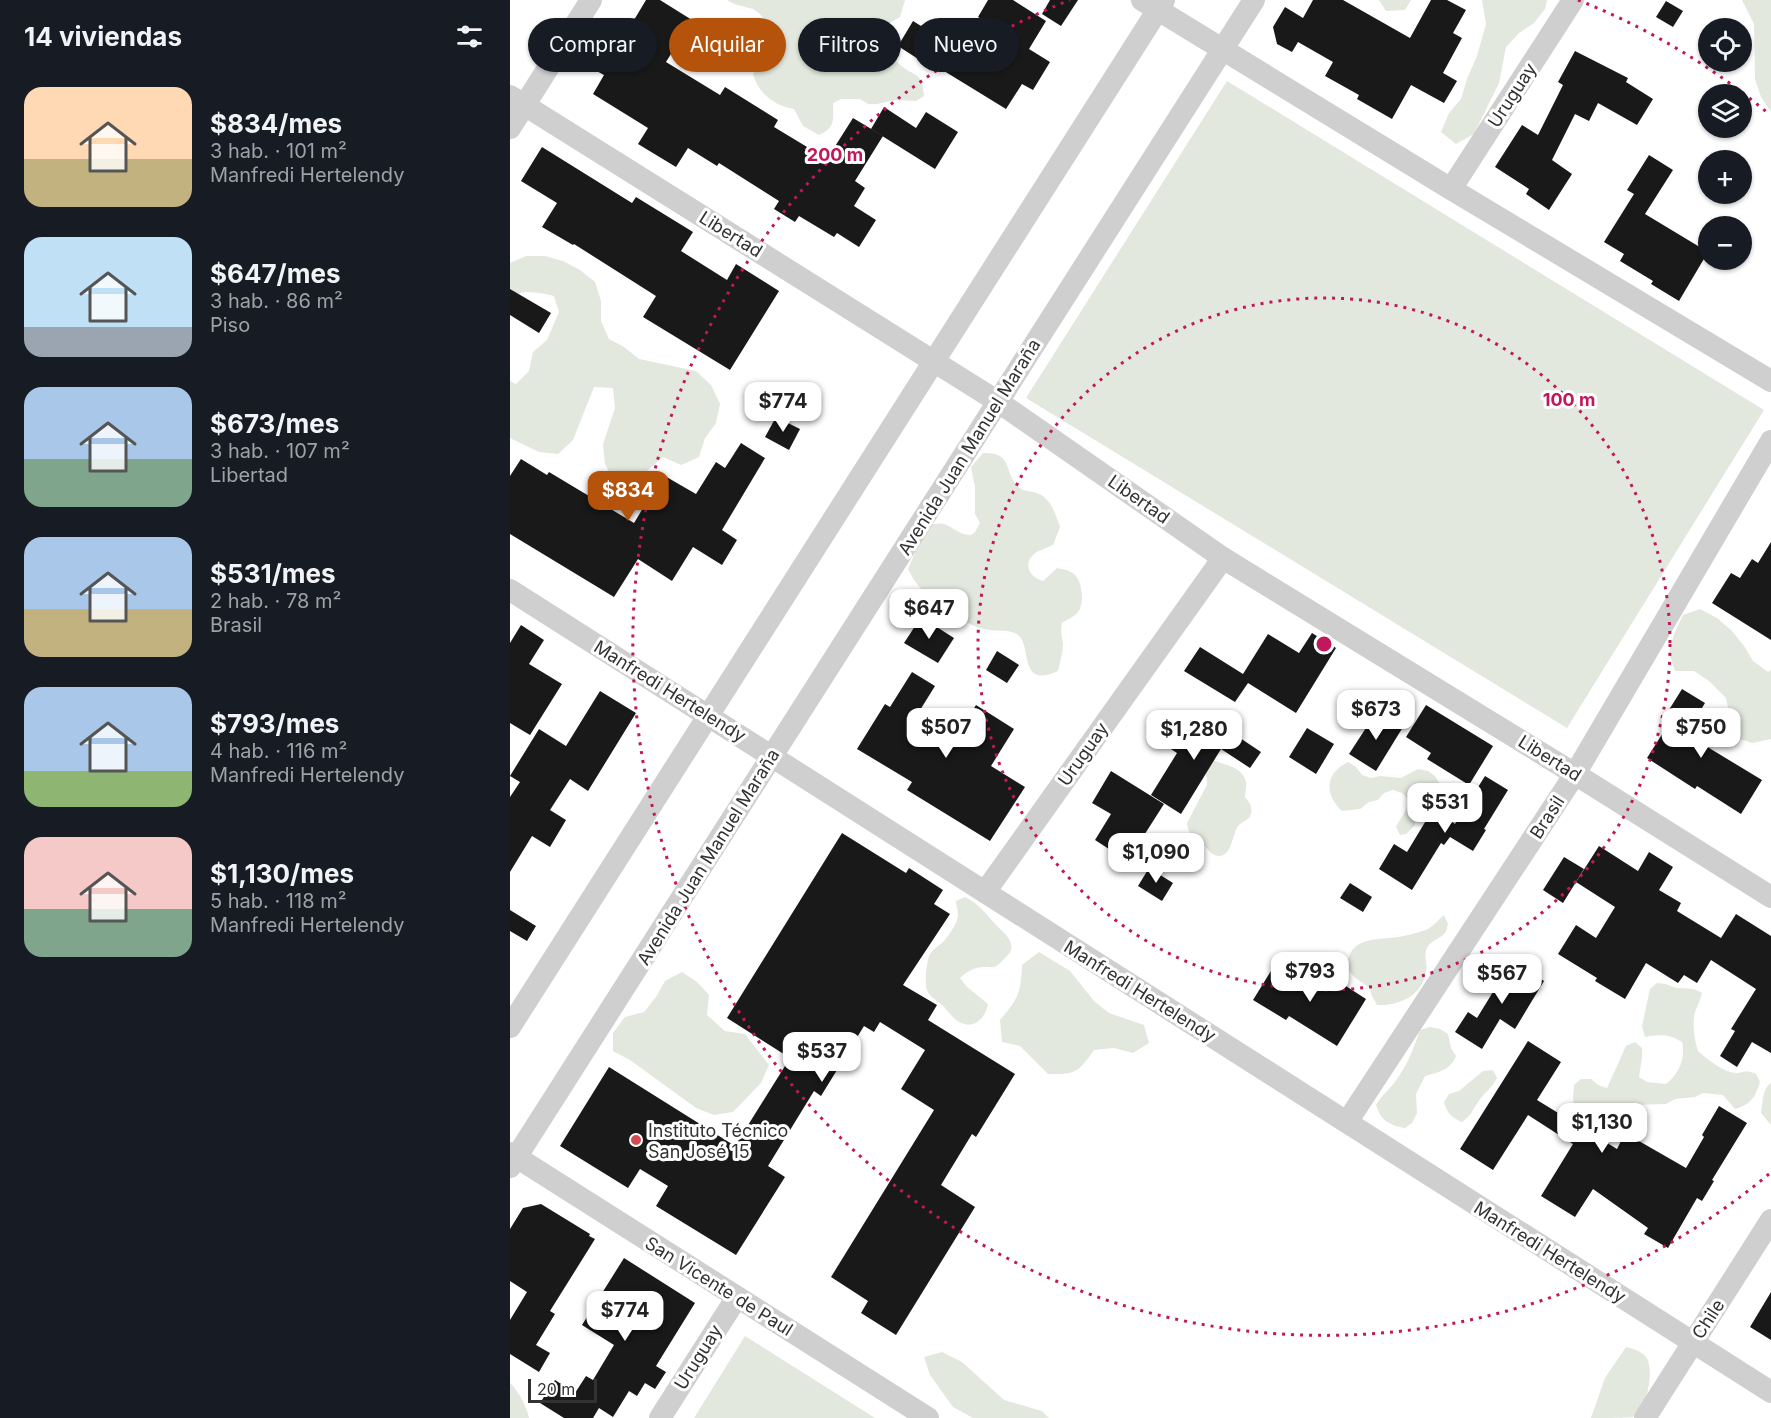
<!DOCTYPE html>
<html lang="es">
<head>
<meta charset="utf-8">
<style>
  body { margin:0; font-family:Inter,sans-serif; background:#20242c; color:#f1f3f6; height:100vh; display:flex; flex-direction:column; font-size:22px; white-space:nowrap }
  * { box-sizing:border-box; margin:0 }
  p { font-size:20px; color:#9ea1a6 }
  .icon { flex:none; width:33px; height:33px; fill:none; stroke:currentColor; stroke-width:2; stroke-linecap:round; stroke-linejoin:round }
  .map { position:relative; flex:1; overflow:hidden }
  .panel { display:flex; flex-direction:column; background:#171b24; width:510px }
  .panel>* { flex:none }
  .hud { position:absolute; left:18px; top:18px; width:570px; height:54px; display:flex; gap:12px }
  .controls { position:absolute; left:1188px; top:18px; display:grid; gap:12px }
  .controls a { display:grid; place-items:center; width:54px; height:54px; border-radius:50%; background:#171b24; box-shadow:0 2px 4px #0004; font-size:30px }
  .scale { position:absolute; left:18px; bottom:15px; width:69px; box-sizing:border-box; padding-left:6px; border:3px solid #323232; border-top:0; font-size:16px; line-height:21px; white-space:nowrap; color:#323232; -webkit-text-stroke:4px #fff; paint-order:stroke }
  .price { position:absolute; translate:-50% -51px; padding:0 14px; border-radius:12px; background:#fff; color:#222; font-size:20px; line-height:39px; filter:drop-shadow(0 2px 3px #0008) }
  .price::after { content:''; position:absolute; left:50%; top:36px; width:18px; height:14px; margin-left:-9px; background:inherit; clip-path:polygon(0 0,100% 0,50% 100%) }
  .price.on { background:#b45309; color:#fff }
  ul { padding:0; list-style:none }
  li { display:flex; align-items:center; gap:18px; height:150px; padding:0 24px }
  li span { display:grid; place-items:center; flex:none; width:168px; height:120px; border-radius:18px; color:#555 }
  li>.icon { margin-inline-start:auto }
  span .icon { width:72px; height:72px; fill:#fffc; stroke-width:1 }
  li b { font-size:26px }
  h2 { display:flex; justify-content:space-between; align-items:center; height:72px; padding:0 24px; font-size:26px }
  .chip { padding:0 21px; border-radius:27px; background:#171b24; box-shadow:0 2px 4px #0004; font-size:21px; line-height:54px }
  .chip.on { background:#b45309; color:#fff }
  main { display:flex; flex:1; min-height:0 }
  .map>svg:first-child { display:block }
</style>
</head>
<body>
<main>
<section class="panel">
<h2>14 viviendas<svg class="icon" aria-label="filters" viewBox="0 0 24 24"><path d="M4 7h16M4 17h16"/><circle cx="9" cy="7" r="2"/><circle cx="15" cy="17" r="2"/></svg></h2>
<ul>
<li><span style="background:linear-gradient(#ffd9b3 60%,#c2b280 0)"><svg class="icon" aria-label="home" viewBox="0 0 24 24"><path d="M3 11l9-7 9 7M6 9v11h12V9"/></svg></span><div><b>$834/mes</b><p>3 hab. · 101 m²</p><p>Manfredi Hertelendy</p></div></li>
<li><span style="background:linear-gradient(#bfe0f5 75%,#9aa5b1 0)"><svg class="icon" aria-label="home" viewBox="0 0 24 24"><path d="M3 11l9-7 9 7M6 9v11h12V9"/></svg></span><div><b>$647/mes</b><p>3 hab. · 86 m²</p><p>Piso</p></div></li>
<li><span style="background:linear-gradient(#a9c7e8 60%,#7fa58c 0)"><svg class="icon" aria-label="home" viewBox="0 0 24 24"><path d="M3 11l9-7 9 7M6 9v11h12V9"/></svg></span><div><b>$673/mes</b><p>3 hab. · 107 m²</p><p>Libertad</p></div></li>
<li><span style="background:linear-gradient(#a9c7e8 60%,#c2b280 0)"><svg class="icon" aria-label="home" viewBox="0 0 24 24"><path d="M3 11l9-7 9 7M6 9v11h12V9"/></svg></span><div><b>$531/mes</b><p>2 hab. · 78 m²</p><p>Brasil</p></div></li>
<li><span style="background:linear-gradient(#a9c7e8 70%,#8fb573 0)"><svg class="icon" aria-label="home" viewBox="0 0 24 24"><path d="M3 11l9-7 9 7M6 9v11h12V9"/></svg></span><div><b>$793/mes</b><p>4 hab. · 116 m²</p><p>Manfredi Hertelendy</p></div></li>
<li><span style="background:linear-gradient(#f6c9c9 60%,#7fa58c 0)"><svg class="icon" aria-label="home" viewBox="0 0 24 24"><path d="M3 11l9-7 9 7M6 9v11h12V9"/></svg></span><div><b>$1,130/mes</b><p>5 hab. · 118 m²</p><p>Manfredi Hertelendy</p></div></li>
</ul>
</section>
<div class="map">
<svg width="1261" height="1418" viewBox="0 0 1261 1418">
  <rect width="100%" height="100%" fill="#fff"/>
  <g fill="#e2e8dd">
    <path d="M217,0h178l-5,17 -17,10c-3,19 8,32 24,43 3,2 9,4 12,8 4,5 4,11 5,18l-8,5 -20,-1 -19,4h-9l-8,-5h-19l-8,4c0,17 3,24 -14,32l-16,-9 -9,-17c-20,-3 -36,-16 -41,-35l15,-25 3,-9 1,-10 -12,-16 -7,-5 -19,-5z"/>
    <polygon points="869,0 901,0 895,10 876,11"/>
    <polygon points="972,0 1037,0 1035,9 1024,23 1009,33 996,47 989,83 964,134 946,144 931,132 939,113 951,99 957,79 967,56 976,24"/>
    <polygon points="1232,0 1261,0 1261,112 1251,97 1245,79 1244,24"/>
    <polygon points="717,81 1254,410 1057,728 516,398"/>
    <path d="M16,256h19l18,5 17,9 15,12 6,19v20l8,18 15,8 15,12 57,12 15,14 9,19 -4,19 -11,15 -6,19 -18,8 -18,-8 -30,26 -19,-2 -9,-17 -2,-20 12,-36 -2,-20 -19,-1 -21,53 -15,14 -19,-2 -29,-14v-57l6,3 13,-13 4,-19 14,-12 12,-28 -5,-16c-15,-3 -31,-8 -44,2v-35z"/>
    <path d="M473,453c32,-1 19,20 37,35 4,4 12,3 17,5 14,5 19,22 23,34l-7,18c-6,3 -14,5 -19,9 -12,11 -3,24 9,27l14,-13c5,1 13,2 18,7 7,7 10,28 3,37 -3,4 -11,8 -16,11 -2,8 0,13 1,21 0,9 -3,18 -5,27 -41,19 -25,-27 -41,-37 -9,-5 -19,-2 -28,-4 -11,-1 -23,-8 -34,-14 -16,-9 -10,-28 -33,-26l-8,-10 -6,-11 11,-26 9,-17c22,-9 23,8 43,9l4,-3 5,-9 -5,-9v-27l-4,-20z"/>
    <polygon points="1190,609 1207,618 1222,631 1234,646 1243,661 1258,672 1261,670 1261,739 1242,743 1224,737 1216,698 1199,681 1184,671 1165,671 1159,653 1164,634 1173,615"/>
    <path d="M703,760c11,5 30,7 33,22 1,3 -1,10 -1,15 4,5 8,10 6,17 -2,7 -9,7 -13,12 -6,9 -6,31 -20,30 -8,-1 -12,-10 -18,-15 -8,-6 -12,-8 -13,-18l20,-38v-5l-2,-10z"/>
    <path d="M838,762l8,5 6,8 9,3 9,-2 21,2 17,-9 10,2 7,5 10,17c-7,6 -13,5 -18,10 -4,3 -7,6 -12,9v13l-9,9 -6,1 -4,-8c5,-10 11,-16 13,-27l-7,-7 -9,-3 -9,3 -6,7 -9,2 -9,7 -18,2c-18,-17 -17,-38 6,-49z"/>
    <path d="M455,897c15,7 23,20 34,31 10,9 19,19 6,30 -3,3 -7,8 -11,9 -3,1 -6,-1 -9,0 -11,0 -17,4 -25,11l6,8 22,18c-3,17 -18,28 -33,15 -5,-4 -8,-10 -13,-14 -7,-7 -16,-9 -16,-21 -1,-8 1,-20 3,-28 3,-6 8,-9 13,-13 6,-6 16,-20 16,-28 0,-5 -2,-10 -2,-14z"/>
    <path d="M934,915l4,9c-1,3 -1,6 -3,9 -5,6 -14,7 -18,15 -4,8 1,15 -1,23 -3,24 -26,35 -49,34l-5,-9 -3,-9c-10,-7 -23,-12 -21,-27 5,-24 32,-20 51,-23 9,-2 18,-4 27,-7 7,-3 12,-10 18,-15z"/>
    <path d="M529,952l31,19 24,30 15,12 35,12 5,18 -16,10 -19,-5 -20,2c-15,22 -19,25 -46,24l-28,-28 -18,-4 -2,-22c18,-21 21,-27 22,-55z"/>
    <polygon points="172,972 187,982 199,995 197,1015 215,1031 235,1034 259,1065 251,1083 223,1112 204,1115 186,1108 120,1060 103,1051 103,1033 115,1017 134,1012 146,997 155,981"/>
    <path d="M1147,983c8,0 13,3 20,5 11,1 15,-1 25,5 -2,7 -4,12 -7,19 -3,12 -1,27 3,39 9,8 26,22 39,22 10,-1 7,-4 19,1l4,8c-5,15 -8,22 -25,27l-12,-14 -20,-2 -8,4 -20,2 -9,5 -38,1c-5,8 -9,23 -20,26 -15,6 -30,-14 -34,-27 -2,-6 0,-13 0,-19l7,-6h10l7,6 9,3 19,-42 9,-4 7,6c1,10 -2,19 -3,29l8,5 19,2c13,-10 20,-26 16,-42 -12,-8 -23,-8 -37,-5l-3,-11 8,-37z"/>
    <path d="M920,1027l10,2 8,5 3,14 5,8c-6,14 -16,16 -31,20l-9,18 1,19 -5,10 -7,5c-16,-3 -24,-7 -29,-23 5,-9 12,-14 18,-22 12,-15 20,-35 26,-53z"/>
    <path d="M983,1070l4,8c-5,10 -13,15 -19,24 -6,9 -7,14 -16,20 -11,-5 -15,-9 -18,-20l5,-8 10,-3 24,-20z"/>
    <path d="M1261,1083v42l-10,-12c2,-10 1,-24 10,-30z"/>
    <polygon points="235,1336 365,1418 184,1418"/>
    <path d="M1116,1347c8,2 15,4 20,10 9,13 1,53 -13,60 -8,1 -32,1 -42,1l14,-40z"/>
    <polygon points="432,1352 452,1362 494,1400 532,1411 539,1418 463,1418 443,1407 420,1375 414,1357"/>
    <path d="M0,1383c8,7 17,24 19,35h-19z"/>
  </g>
  <g fill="#191919">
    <polygon points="136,0 150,0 182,20 156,62 210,95 215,87 268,120 264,127 317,159 343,118 373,136 345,181 355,188 344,206 366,220 349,247 327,233 324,237 289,216 285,222 264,209 269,201 209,163 207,166 178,148 166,167 128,144 138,128 83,94 94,75 83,69 105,29 115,35"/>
    <polygon points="478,0 503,0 536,21 519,49 540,62 523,90 512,84 496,109 421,63 419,66 388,46 403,21 453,52 473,20 468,17"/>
    <polygon points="540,0 568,0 551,26 532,14"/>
    <polygon points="803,0 833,0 900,38 921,0 937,0 956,10 943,33 952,38 933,73 947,81 934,103 901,85 882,119 847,99 849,95 815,76 823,62 788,42 782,52 767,44 763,27 775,7 793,18"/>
    <polygon points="1156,1 1173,11 1163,27 1146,17"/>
    <polygon points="1065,51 1118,78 1116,82 1143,99 1127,125 1088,103 1079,121 1065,114 1042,160 1062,174 1039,210 1016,194 1019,189 985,167 1012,125 1028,135 1053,85 1048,82"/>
    <polygon points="374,107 406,128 416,112 448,132 425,169 361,129"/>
    <polygon points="32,147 122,203 126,197 183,232 171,251 217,280 226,264 269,291 220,370 133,317 146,296 64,244 63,245 32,227 47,203 11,181"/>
    <polygon points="1139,155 1163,170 1135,214 1198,252 1169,301 1141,284 1143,281 1110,261 1114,254 1094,242 1124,194 1117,190"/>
    <polygon points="0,289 41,313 29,333 0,315"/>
    <polygon points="266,417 290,429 279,450 255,437"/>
    <polygon points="231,443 255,458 212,530 227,540 212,565 183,547 162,581 128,559 104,597 0,534 0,476 11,459 37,475 39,472 124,523 153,475 186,494 206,462 215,468"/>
    <polygon points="1261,542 1261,640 1202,603 1221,573 1230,578 1242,559 1248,563"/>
    <polygon points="411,617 444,638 428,663 394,643"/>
    <polygon points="11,625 34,640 19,664 52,684 20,735 0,723 0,643"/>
    <polygon points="802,633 826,648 786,713 738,683 725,702 674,671 690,647 733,674 758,634 789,653"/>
    <polygon points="487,651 509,665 497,683 476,670"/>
    <polygon points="402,672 425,686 407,715 445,739 466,705 504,729 481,766 515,787 480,841 397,790 402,782 347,749 375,704 380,707"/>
    <polygon points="1172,689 1195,703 1176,734 1252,780 1231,814 1187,786 1185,789 1137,758 1163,717 1157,713"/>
    <polygon points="90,691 126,713 78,791 60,779 40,810 56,820 40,847 22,836 0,872 0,797 10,782 0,776 29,729 56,746"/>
    <polygon points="916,705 983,746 959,785 917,759 921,753 896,737"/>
    <polygon points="867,711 893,727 866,771 839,754"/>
    <polygon points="662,716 708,745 718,730 751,752 740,768 711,749 671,814 641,795 667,753 647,740"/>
    <polygon points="797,728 824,744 806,774 779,757"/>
    <polygon points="601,771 654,804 624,851 609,841 602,851 585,840 601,814 582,803"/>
    <polygon points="975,776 998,790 974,829 976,830 963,851 940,837 934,845 931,843 902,890 869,869 884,844 897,852 923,809 945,824"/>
    <polygon points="332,833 396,873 399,868 433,890 424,904 440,914 393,985 427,1005 418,1020 505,1074 466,1137 462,1134 431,1185 465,1207 386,1335 351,1313 358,1301 321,1277 424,1110 391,1089 415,1050 370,1022 364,1032 354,1026 311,1096 304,1091 258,1166 275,1177 226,1255 146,1206 158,1186 130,1169 118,1188 50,1146 99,1067 225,1146 280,1058 217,1018"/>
    <polygon points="1089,846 1128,871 1139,852 1163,867 1149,890 1171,903 1167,911 1211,938 1226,914 1261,936 1261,1053 1242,1042 1227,1067 1210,1056 1225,1031 1221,1029 1246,989 1201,960 1187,983 1174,975 1168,983 1136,963 1115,999 1085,981 1087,978 1048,954 1066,925 1086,938 1105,907 1066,882"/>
    <polygon points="1054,857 1074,869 1053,903 1033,890"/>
    <polygon points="639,868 663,883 652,901 628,886"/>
    <polygon points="840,883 862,897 853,912 830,898"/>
    <polygon points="0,910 26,926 17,941 0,931"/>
    <polygon points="767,961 811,989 812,987 818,991 825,979 856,999 827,1046 779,1016 776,1020 743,1000"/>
    <polygon points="1002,961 1034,981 1005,1029 990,1019 972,1049 945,1032 958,1012 967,1018"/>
    <polygon points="1018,1041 1051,1062 1027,1100 1107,1149 1115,1133 1176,1168 1194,1137 1192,1135 1209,1106 1237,1123 1202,1180 1204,1181 1192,1201 1187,1198 1158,1248 1134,1234 1138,1228 1083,1189 1065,1217 1031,1196 1063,1144 1018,1115 983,1170 950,1149"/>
    <polygon points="31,1204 80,1234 79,1236 85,1239 40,1311 45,1314 26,1345 40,1353 29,1372 0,1354 0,1320 17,1292 0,1281 0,1229 13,1208"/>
    <polygon points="114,1258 185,1303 146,1366 156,1372 145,1389 135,1383 127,1396 119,1391 103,1417 89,1408 83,1418 54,1418 30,1403 45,1380 65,1393 76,1376 83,1380 104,1345 72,1325"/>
    <polygon points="1261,1292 1261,1340 1240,1327"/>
  </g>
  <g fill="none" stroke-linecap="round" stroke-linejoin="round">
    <g stroke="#cfcfcf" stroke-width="22">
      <polyline points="632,0 941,189 1261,381"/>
      <polyline points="0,96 487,401 713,558 1065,774 1261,897"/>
      <polyline points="0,128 81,0"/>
      <polyline points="941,189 1063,0"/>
      <polyline points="0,590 1261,1392"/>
      <polyline points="475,892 713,558"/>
      <polyline points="0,1027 654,0"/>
      <polyline points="837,1122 1065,774 1261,441"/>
      <polyline points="0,1153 418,1418"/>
      <polyline points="0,1167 744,0"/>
      <polyline points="150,1418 227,1297"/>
      <polyline points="1135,1418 1261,1220"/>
    </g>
  </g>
  <g fill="none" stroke="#c2185b" stroke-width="3" stroke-dasharray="3 6">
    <circle cx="814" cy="644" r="346"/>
    <path d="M1259 1174A692 692 0 1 1 560 0M1068 0A692 692 0 0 1 1259 114"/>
  </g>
  <circle fill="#d24b52" stroke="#fff" stroke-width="2" cx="126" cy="1140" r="6"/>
  <g text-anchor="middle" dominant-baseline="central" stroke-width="6" stroke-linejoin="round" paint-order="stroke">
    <g font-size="18" fill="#323232" stroke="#fff">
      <text transform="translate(1002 95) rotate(-57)">Uruguay</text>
      <text transform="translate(221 234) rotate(32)">Libertad</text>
      <text transform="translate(459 447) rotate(-58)">Avenida Juan Manuel Maraña</text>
      <text transform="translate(629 499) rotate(35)">Libertad</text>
      <text transform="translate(160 691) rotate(32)">Manfredi Hertelendy</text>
      <text transform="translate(573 754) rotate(-55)">Uruguay</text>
      <text transform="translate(1040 758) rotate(32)">Libertad</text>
      <text transform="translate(1037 817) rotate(-57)">Brasil</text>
      <text transform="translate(198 857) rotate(-58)">Avenida Juan Manuel Maraña</text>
      <text transform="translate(630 991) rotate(32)">Manfredi Hertelendy</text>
      <text transform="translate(1040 1252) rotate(32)">Manfredi Hertelendy</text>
      <text transform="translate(209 1286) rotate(32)">San Vicente de Paul</text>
      <text transform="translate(1198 1319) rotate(-57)">Chile</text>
      <text transform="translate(188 1357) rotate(-58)">Uruguay</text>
    </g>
    <g font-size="18" fill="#323232" stroke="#fff" text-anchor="start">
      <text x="138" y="1130">Instituto Técnico<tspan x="138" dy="21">San José 15</tspan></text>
    </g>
  </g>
  <circle cx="814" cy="644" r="9" fill="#c2185b" stroke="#fff" stroke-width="3"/>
  <g font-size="18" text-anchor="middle" font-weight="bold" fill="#c2185b" stroke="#fff" stroke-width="6" stroke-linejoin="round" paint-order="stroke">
    <text x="325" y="161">200 m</text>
    <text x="1059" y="406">100 m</text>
  </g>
</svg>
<div class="controls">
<a><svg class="icon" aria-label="locate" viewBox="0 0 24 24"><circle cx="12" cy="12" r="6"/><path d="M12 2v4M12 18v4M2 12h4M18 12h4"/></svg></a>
<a><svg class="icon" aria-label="layers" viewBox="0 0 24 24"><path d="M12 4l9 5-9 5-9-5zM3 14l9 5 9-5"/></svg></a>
<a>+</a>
<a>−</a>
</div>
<div class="scale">20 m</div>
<b class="price" style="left:273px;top:433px">$774</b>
<b class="price on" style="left:118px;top:522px">$834</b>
<b class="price" style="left:419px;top:640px">$647</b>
<b class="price" style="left:866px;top:741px">$673</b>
<b class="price" style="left:436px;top:759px">$507</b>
<b class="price" style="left:1191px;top:759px">$750</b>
<b class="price" style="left:684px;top:761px">$1,280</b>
<b class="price" style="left:935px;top:834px">$531</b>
<b class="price" style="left:646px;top:884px">$1,090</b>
<b class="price" style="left:800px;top:1003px">$793</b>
<b class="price" style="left:992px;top:1005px">$567</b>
<b class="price" style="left:312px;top:1083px">$537</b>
<b class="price" style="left:1092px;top:1154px">$1,130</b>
<b class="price" style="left:115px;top:1342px">$774</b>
<div class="hud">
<a class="chip">Comprar</a>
<a class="chip on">Alquilar</a>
<a class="chip">Filtros</a>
<a class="chip">Nuevo</a>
</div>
</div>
</main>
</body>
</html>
